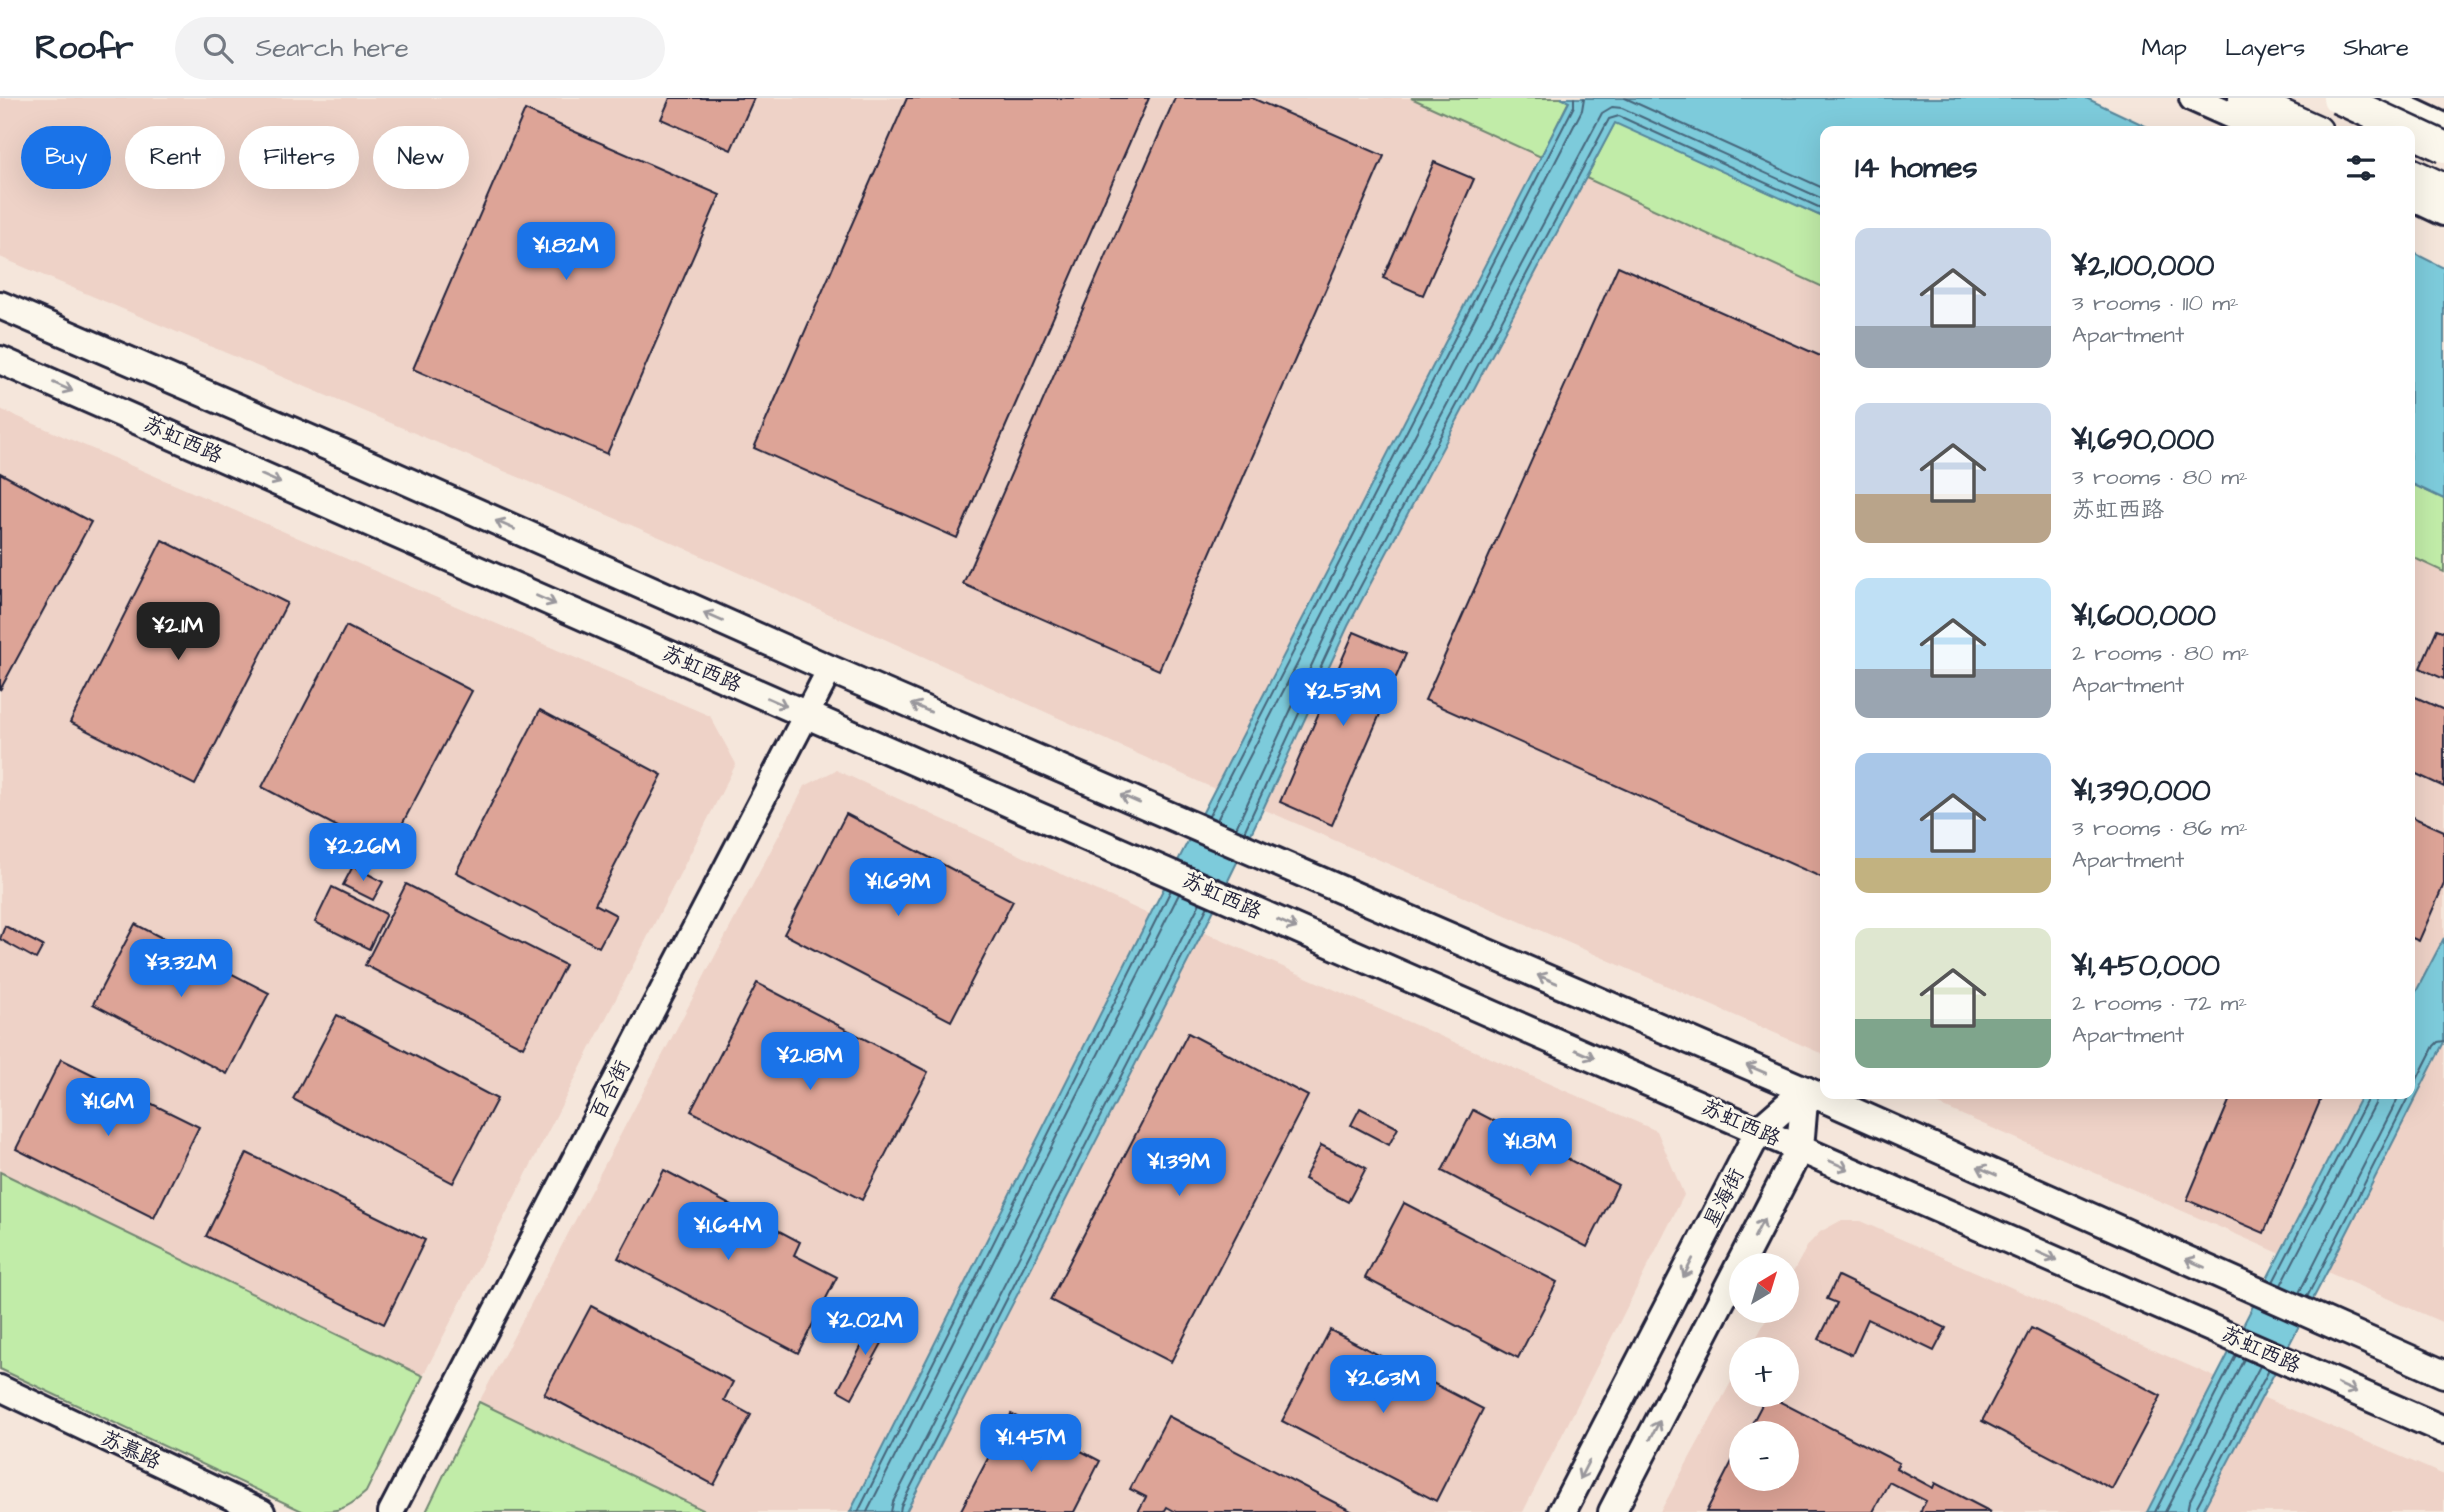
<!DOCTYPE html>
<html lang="en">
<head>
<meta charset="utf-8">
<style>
  body { margin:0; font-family:"Architects Daughter","LXGW WenKai TC",sans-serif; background:#f2f2f3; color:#1f2937; height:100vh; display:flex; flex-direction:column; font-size:26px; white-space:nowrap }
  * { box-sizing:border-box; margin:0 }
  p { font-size:23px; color:#747a83 }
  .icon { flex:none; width:38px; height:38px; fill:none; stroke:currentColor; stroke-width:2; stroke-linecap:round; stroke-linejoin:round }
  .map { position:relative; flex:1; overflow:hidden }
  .sheet { position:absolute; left:1820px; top:28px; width:595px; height:973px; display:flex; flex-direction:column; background:#fff; border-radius:14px; box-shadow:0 7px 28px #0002 }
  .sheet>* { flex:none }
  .banner { position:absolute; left:21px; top:28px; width:665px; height:63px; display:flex; gap:14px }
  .needle { width:46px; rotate:38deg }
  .tools { position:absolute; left:1729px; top:1155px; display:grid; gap:14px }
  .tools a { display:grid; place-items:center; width:70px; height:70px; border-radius:50%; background:#fff; box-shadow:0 7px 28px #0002; font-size:35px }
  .price { position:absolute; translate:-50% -60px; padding:0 16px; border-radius:14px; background:#1a73e8; color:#fff; font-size:23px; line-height:46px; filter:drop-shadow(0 2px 4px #0008) }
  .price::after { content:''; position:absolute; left:50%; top:42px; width:21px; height:16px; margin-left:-10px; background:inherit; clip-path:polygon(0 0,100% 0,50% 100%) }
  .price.current { background:#222; color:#fff }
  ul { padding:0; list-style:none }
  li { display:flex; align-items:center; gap:21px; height:175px; padding:0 35px }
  li span { display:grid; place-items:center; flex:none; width:196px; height:140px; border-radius:14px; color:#555 }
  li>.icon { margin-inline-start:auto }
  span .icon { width:84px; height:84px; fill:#fffc; stroke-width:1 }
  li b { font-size:30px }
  h2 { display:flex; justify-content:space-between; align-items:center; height:84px; padding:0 35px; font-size:30px }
  .tag { padding:0 24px; border-radius:32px; background:#fff; box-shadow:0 7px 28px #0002; font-size:24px; line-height:63px }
  .tag.current { background:#1a73e8; color:#fff }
  header { display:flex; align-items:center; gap:42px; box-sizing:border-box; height:98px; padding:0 35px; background:#fff; border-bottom:2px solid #e0e1e3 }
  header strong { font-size:33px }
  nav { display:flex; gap:38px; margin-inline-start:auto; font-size:24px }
  .search { width:490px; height:63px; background:#f2f2f3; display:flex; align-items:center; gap:18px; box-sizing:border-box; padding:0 24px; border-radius:38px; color:#747a83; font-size:26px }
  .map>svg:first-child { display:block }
</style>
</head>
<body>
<header>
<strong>Roofr</strong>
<div class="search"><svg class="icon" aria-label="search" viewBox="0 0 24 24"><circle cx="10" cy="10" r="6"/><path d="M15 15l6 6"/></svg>Search here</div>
<nav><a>Map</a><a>Layers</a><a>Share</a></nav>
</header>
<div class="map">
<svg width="2444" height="1414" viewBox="0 0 2444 1414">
  <rect width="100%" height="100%" fill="#f5e6db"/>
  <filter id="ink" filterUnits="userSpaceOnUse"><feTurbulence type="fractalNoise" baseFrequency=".0143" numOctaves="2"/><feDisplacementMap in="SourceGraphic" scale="14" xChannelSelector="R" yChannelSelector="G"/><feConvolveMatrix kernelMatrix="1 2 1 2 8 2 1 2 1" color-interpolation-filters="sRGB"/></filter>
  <g filter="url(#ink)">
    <g fill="#eed2c7" fill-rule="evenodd">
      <polygon points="0,0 1411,0 1541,59 1215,691 664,441 0,159"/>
      <polygon points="1586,80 1825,190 1825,957 1263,711 1348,528"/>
      <polygon points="0,311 710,618 736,666 423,1278 0,1074"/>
      <polygon points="2410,458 2444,474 2444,840 2410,905"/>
      <polygon points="836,672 1150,817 850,1414 707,1414 479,1304 805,688"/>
      <polygon points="1203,834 1657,1033 1684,1097 1523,1414 906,1414"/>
      <polygon points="2444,944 2444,1225 2327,1174"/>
      <polygon points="1914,996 2362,996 2279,1155"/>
      <path d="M1840,1123h20l357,157 -70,134h-487l81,-148v31h46v-46h-37l21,-38h16v-28l21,-38 12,-13zM1741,1335h46v46h-46z"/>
      <polygon points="2262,1299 2444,1377 2444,1414 2202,1414"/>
    </g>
    <g fill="#c1eca8" stroke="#728772" stroke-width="2">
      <polygon points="1411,0 1561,0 1569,3 1541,59"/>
      <polygon points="1615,24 1825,120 1825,190 1586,80"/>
      <polygon points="2410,385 2444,401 2444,474 2410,458"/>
      <path d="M0,1074l423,204 -57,116c-22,20 -30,20 -62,20l-304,-143z"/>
      <polygon points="479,1304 707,1414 426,1414"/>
    </g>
    <g fill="#7dcbdb" stroke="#59879b" stroke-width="2">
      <polygon points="1561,0 2086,0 2156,33 1825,33 1825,120 1615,25 1348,528 1263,711 1203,834 906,1414 850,1414 1150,817 1569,4"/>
      <polygon points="2410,153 2444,170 2444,401 2410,385"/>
      <polygon points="2444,840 2444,944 2327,1174 2202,1414 2147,1414 2362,996 2410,996 2410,905"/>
    </g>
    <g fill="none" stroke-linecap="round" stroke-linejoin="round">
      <g stroke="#46667b" stroke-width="2">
        <polyline points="1625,0 1825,91"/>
        <polyline points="1209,718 1574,8 1574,0"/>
        <polyline points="1217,722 1582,12 1584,0"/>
        <polyline points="1236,730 1333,521 1602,15 1612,9 1622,10 1825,102"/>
        <polyline points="1244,734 1341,525 1609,21 1619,18 1825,112"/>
        <polyline points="2273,1184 2367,1002 2368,996"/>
        <polyline points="2281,1187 2375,1006 2377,996"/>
        <polyline points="2299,1195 2400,996"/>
        <polyline points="2307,1199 2434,948 2438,944 2444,943"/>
        <polyline points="858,1414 1171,792"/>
        <polyline points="867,1414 1179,796"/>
        <polyline points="891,1414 893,1404 1200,805"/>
        <polyline points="900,1414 901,1408 1208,808"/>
        <polyline points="2155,1414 2236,1257"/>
        <polyline points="2165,1414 2244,1261"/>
        <polyline points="2187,1414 2189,1404 2260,1268"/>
        <polyline points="2196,1414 2197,1408 2269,1272"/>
      </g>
    </g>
    <g fill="#dda497" stroke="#22223b" stroke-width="2">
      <polygon points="670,0 754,0 731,52 661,21"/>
      <polygon points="907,0 1149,0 957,440 754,350"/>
      <polygon points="1175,0 1252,0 1384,58 1159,572 963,486"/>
      <polygon points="525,12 720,97 607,356 413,271"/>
      <polygon points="1434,64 1474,81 1423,197 1383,180"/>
      <polygon points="1618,168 1825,260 1825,781 1425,602"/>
      <polygon points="0,375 91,424 0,592"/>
      <polygon points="162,442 287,505 195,687 70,624"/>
      <polygon points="346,528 472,593 387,755 262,689"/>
      <polygon points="2437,531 2444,534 2444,581 2420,570"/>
      <polygon points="1354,534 1406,556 1332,727 1280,704"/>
      <polygon points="2411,597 2444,612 2444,689 2410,673"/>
      <polygon points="540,612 662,677 595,806 616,817 599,849 456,774"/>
      <polygon points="846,716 1013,803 951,923 784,836"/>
      <polygon points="2410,718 2444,733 2444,786 2419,843 2410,839"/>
      <polygon points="353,768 383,784 373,802 343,787"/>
      <polygon points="406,786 565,867 523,949 365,867"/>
      <polygon points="332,789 386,816 369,851 315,824"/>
      <polygon points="135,826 269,895 227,976 93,906"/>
      <polygon points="5,828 43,848 36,861 0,841"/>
      <polygon points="757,885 928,974 862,1102 691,1013"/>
      <polygon points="337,917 497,1001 453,1085 293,1001"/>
      <polygon points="1188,935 1308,998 1171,1264 1050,1202"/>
      <polygon points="61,961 199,1029 154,1120 16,1051"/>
      <polygon points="2232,996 2323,996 2264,1135 2187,1102"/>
      <polygon points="1360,1010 1398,1030 1389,1047 1351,1027"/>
      <polygon points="1473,1012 1618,1087 1587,1149 1442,1073"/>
      <polygon points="1321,1047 1366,1070 1348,1104 1304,1081"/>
      <polygon points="247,1055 425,1142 384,1226 206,1138"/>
      <polygon points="664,1072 800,1144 794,1157 837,1179 798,1255 618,1160"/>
      <polygon points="1404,1105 1557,1184 1518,1260 1365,1180"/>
      <polygon points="1838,1178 1946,1230 1934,1253 1868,1221 1852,1257 1819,1241 1837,1205 1827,1201"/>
      <polygon points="591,1208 733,1284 724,1302 751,1317 714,1387 544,1296"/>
      <polygon points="877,1219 892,1227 852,1300 838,1292"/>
      <polygon points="2031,1230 2161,1298 2112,1391 1982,1323"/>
      <polygon points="1330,1232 1483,1311 1436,1403 1282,1323"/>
      <polygon points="1767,1297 1899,1365 1896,1370 1933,1390 1935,1385 1991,1414 1920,1414 1926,1403 1889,1384 1873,1414 1706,1414 1741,1346 1741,1381 1787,1381 1787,1335 1747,1335"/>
      <polygon points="1011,1316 1100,1363 1074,1414 960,1414"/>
      <polygon points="1168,1318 1353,1414 1176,1414 1167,1409 1164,1414 1138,1414 1146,1399 1130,1391"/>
    </g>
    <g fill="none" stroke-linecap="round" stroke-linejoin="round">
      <defs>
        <g id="secondary">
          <polyline points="0,1290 262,1414"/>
          <polyline points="391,1414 830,571"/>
        </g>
        <g id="primary">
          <polyline points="2193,0 2267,33"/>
          <polyline points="2382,0 2444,29"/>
          <polyline points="2410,98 2444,114"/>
          <polyline points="0,207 366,365 830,571 1805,992 2444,1276"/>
          <polyline points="0,262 805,616 2444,1332"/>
          <polyline points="1562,1414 1759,1032 1805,992"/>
          <polyline points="1612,1414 1800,1050 1805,992"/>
        </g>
        <g id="highway">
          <polyline points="2244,0 2317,33"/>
          <polyline points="2410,75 2444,91"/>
        </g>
      </defs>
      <use href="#secondary" stroke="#22223b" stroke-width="30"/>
      <use href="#primary" stroke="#22223b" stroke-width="32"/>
      <use href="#highway" stroke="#22223b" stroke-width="35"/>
      <use href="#secondary" stroke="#fbf7ec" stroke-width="24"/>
      <use href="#primary" stroke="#fbf7ec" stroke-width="26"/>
      <use href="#highway" stroke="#fbf7ec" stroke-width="30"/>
      <defs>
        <polyline id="highway-bridge" points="2338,0 2444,49"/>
      </defs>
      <use href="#highway-bridge" stroke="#22223b" stroke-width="35" stroke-linecap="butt"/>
      <use href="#highway-bridge" stroke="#fbf7ec" stroke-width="30"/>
    </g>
    <defs><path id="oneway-shaft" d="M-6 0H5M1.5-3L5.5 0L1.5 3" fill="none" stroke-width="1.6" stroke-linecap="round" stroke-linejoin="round" transform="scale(1.75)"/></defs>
    <g stroke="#99979c">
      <use href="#oneway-shaft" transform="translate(63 289) rotate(24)"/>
      <use href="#oneway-shaft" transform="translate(271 381) rotate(24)"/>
      <use href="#oneway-shaft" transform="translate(505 427) rotate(-156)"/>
      <use href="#oneway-shaft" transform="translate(546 502) rotate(24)"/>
      <use href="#oneway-shaft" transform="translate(713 519) rotate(-156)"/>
      <use href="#oneway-shaft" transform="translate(777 604) rotate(24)"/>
      <use href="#oneway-shaft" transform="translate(921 610) rotate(-157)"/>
      <use href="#oneway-shaft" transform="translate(1130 701) rotate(-157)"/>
      <use href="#oneway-shaft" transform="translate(1287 826) rotate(24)"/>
      <use href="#oneway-shaft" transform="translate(1547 881) rotate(-157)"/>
      <use href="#oneway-shaft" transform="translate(1585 956) rotate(24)"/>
      <use href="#oneway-shaft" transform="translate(1756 971) rotate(-157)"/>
      <use href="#oneway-shaft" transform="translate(1839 1067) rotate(24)"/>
      <use href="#oneway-shaft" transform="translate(1987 1073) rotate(-156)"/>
      <use href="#oneway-shaft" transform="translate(1759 1130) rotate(-63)"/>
      <use href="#oneway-shaft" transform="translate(2047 1158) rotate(24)"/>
      <use href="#oneway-shaft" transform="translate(2195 1165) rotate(-156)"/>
      <use href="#oneway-shaft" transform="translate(1688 1170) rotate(117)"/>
      <use href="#oneway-shaft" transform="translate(2347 1290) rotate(24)"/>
      <use href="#oneway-shaft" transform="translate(1655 1332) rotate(-63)"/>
      <use href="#oneway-shaft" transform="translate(1584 1372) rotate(117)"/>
    </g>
  </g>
  <g text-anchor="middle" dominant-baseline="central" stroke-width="5" stroke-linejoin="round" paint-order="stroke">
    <g font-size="21" fill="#22223b" stroke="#fbf7ec">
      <text transform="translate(183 342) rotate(24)">苏虹西路</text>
      <text transform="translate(702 571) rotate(24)">苏虹西路</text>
      <text transform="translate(1222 798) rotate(24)">苏虹西路</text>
      <text transform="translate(610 992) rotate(-63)">百合街</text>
      <text transform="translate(1741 1025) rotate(24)">苏虹西路</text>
      <text transform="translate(1724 1100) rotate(-63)">星海街</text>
      <text transform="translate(2261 1252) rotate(24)">苏虹西路</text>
      <text transform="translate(131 1352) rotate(25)">苏慕路</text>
    </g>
  </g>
</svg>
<div class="tools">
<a><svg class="needle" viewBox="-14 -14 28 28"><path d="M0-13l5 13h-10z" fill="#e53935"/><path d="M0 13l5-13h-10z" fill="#747a83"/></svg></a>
<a>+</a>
<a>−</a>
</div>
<b class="price" style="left:566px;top:184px">¥1.82M</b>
<b class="price current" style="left:178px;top:564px">¥2.1M</b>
<b class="price" style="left:1343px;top:630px">¥2.53M</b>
<b class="price" style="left:363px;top:785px">¥2.26M</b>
<b class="price" style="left:898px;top:820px">¥1.69M</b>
<b class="price" style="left:181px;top:901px">¥3.32M</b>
<b class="price" style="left:810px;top:994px">¥2.18M</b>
<b class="price" style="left:108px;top:1040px">¥1.6M</b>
<b class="price" style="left:1530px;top:1080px">¥1.8M</b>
<b class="price" style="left:1179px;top:1100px">¥1.39M</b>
<b class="price" style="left:728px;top:1164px">¥1.64M</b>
<b class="price" style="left:865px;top:1259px">¥2.02M</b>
<b class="price" style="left:1383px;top:1317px">¥2.63M</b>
<b class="price" style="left:1031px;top:1376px">¥1.45M</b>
<div class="banner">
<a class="tag current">Buy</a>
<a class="tag">Rent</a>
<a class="tag">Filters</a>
<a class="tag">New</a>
</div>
<section class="sheet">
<h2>14 homes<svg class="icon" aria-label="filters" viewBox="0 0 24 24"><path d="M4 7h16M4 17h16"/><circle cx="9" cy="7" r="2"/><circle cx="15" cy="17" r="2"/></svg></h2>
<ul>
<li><span style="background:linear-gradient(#c9d6e8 70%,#9aa5b1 0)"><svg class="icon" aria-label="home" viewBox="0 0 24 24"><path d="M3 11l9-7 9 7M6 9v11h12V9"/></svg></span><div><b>¥2,100,000</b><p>3 rooms · 110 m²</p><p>Apartment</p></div></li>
<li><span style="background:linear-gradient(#c9d6e8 65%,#b9a48a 0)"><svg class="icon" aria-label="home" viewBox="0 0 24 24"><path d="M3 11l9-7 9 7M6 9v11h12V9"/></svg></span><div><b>¥1,690,000</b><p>3 rooms · 80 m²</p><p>苏虹西路</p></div></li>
<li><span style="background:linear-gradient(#bfe0f5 65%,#9aa5b1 0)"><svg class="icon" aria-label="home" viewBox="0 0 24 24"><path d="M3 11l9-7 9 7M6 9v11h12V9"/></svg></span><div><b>¥1,600,000</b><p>2 rooms · 80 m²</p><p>Apartment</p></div></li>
<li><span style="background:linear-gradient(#a9c7e8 75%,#c2b280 0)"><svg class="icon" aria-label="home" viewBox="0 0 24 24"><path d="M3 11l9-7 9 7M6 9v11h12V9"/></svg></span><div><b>¥1,390,000</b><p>3 rooms · 86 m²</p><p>Apartment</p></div></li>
<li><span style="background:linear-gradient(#dfe7d0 65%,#7fa58c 0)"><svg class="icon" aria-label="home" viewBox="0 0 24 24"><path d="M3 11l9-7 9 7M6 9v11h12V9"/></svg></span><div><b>¥1,450,000</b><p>2 rooms · 72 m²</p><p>Apartment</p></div></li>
</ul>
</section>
</div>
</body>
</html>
